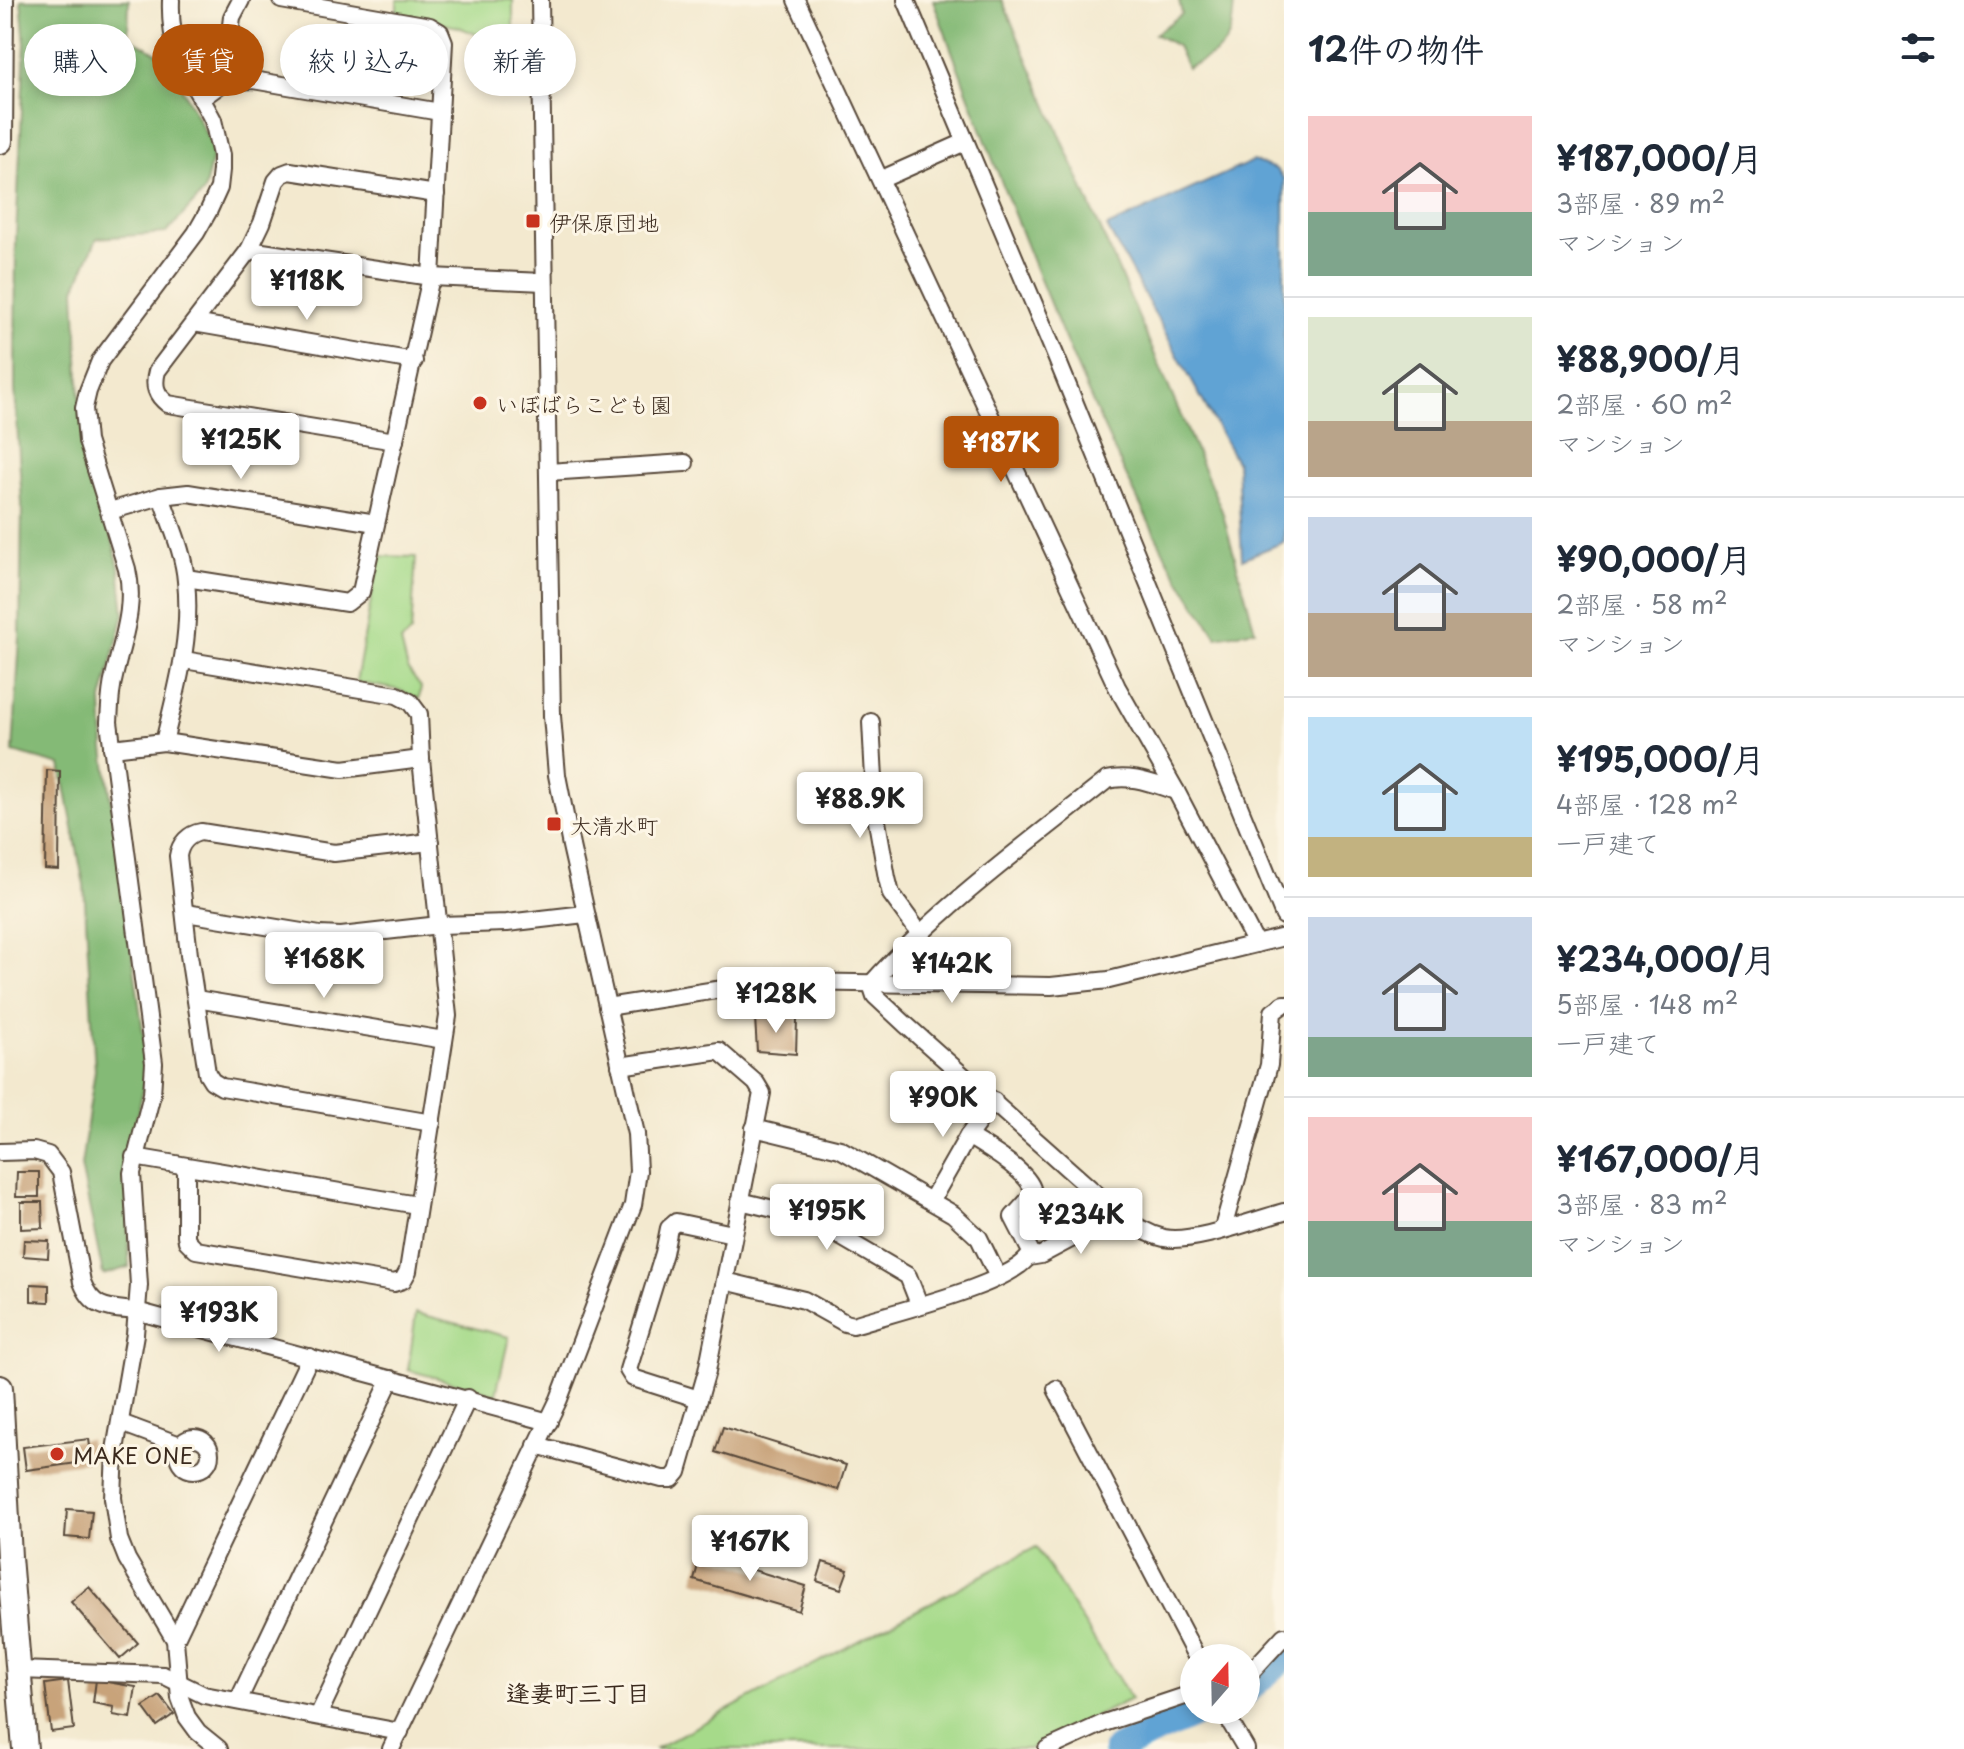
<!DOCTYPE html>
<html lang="ja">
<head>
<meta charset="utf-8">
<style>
  body { margin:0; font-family:"Playpen Sans","Klee One",sans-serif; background:#f2f2f3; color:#1f2937; height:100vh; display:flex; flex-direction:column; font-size:30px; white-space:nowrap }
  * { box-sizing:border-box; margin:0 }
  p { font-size:26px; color:#747a83 }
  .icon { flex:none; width:44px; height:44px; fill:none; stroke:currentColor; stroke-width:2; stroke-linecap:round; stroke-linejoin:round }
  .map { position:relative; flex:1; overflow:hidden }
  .drawer { display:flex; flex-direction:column; background:#fff; width:680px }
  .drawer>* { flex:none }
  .hud { position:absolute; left:24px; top:24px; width:760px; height:72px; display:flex; gap:16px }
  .needle { width:52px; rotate:20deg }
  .controls { position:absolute; left:1180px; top:1644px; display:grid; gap:16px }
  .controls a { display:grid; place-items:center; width:80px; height:80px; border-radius:50%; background:#fff; box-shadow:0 4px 12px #0003; font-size:40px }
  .price { position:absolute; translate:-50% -68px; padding:0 18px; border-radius:8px; background:#fff; color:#222; font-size:26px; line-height:52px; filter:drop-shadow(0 2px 4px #0008) }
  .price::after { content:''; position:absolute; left:50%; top:48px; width:24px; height:18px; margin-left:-12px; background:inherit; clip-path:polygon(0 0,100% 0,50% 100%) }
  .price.on { background:#b45309; color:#fff }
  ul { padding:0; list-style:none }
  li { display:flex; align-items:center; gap:24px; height:200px; padding:0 24px }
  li+li { border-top:2px solid #e0e1e3 }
  li span { display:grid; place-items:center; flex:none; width:224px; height:160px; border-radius:0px; color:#555 }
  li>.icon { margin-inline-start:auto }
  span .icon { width:96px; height:96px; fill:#fffc; stroke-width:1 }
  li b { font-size:34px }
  h2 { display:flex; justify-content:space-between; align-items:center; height:96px; padding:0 24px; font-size:34px }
  .tag { padding:0 28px; border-radius:36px; background:#fff; box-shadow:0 4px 12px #0003; font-size:28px; line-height:72px }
  .tag.on { background:#b45309; color:#fff }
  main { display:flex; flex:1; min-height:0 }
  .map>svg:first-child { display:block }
</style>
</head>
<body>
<main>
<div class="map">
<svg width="1284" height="1749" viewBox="0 0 1284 1749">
  <rect width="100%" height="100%" fill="#fcf5e5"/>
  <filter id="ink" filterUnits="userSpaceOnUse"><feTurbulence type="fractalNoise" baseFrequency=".0125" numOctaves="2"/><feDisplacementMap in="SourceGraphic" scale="16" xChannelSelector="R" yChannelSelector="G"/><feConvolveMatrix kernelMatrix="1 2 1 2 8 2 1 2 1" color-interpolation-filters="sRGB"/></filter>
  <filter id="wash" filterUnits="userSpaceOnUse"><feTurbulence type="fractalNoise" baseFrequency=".006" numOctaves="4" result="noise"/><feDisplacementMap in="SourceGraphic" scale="32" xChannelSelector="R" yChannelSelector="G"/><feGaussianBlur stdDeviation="1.8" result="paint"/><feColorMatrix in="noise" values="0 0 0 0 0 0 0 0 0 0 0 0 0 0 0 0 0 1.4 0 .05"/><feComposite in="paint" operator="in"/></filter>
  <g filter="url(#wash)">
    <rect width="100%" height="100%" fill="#f3e9cf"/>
    <g fill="#a6da8a" stroke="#708254" stroke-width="2">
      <polygon points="397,0 513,0 513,50 459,27 397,15"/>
      <polygon points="379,556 416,557 411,632 401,642 408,670 421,687 419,699 399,690 356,682"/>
      <polygon points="416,1313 509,1337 496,1394 408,1370"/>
      <polygon points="1036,1547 1131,1699 1029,1749 654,1749"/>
    </g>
    <g fill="#84ba76" stroke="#60724a" stroke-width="2">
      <polygon points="21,0 129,0 128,37 166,58 214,149 204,192 166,233 97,238 75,289 80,403 119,567 124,614 102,700 104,749 146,1054 146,1078 127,1158 129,1267 103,1275 81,1166 95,1070 84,885 61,765 13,752 20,637 22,504 15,389 16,238 25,44"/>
      <path d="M933,0h69l220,511 33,119 -38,7c-16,-26 -35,-51 -49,-77 -93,-180 -165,-370 -235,-560z"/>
      <path d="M1179,0h55c-2,44 -7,49 -47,68l-10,-22 -22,-12 27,-20z"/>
    </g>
    <polygon fill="#60a3d4" stroke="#4e6679" stroke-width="2" points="1253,161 1276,169 1284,179 1284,542 1242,559 1237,463 1107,227"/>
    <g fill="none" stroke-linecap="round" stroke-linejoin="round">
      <g stroke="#60a3d4" stroke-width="28">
        <polyline points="1246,1691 1284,1657"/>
        <polyline points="1117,1749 1204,1710"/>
      </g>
    </g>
    <g id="blocks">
      <g fill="#c8a37a">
        <polygon points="47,770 60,771 59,870 45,869"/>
        <polygon points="755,1017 797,1018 796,1054 757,1051"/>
        <polygon points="17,1172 39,1172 39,1197 16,1197"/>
        <polygon points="21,1202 42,1202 43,1228 21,1229"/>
        <polygon points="24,1240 49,1241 48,1258 23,1256"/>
        <polygon points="31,1284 49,1285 49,1302 31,1301"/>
        <polygon points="723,1427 846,1465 838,1490 715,1452"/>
        <polygon points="89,1439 92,1461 26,1470 23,1447"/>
        <polygon points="67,1509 92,1511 89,1539 65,1537"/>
        <polygon points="701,1554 806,1586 799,1611 694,1580"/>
        <polygon points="823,1562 848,1570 841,1589 817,1581"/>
        <polygon points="89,1587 138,1643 120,1659 71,1602"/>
        <polygon points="96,1680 136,1687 131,1718 113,1715 114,1707 93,1703"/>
        <polygon points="68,1681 74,1729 51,1732 45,1684"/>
        <polygon points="160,1696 174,1714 157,1726 143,1707"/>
      </g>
    </g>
  </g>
  <g filter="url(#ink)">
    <use href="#blocks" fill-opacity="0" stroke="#574739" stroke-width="2"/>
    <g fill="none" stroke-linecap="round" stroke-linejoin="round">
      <defs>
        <g id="minor">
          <path d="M171,0c-2,56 18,74 42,120l8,35v15l-2,18 -10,22 -13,23 -96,128 -12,30 -4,17 3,33 40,128c9,38 -5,71 -13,108 -4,14 -4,30 -5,45l45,341 -2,31 -20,79 7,112 -4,49 -20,116 -2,48 6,41 8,20 48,81 5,58 7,19 11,15 21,17"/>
          <polyline points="796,0 1117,687 1176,791 1256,944"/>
          <polyline points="906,0 1052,347 1284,916"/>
          <polyline points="224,82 253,80 440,112"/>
          <polyline points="202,98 224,82 232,17 241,0"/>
          <polyline points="882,179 965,142"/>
          <polyline points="249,250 431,277 544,282"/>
          <polyline points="194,323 414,361"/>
          <path d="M395,441l-227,-37c-12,-9 -15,-18 -11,-33l92,-121 13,-27 14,-42 6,-7 8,-3 146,23"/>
          <polyline points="548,472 685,463"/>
          <polyline points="110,511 161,496 188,493 376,523"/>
          <polyline points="186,578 347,603 361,592 431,277 444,42 440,32 430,26 281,0"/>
          <polyline points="184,660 397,695 410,702 419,714 421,759 448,1016 408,1271 403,1280 394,1283 196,1250 187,1241 186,1235 186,1167"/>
          <polyline points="871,722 876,816 887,878 891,894 921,935"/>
          <polyline points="164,742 343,769 421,759"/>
          <path d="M112,748l52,-6c13,-54 28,-105 22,-161 -2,-28 -16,-58 -25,-85"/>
          <path d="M1176,791c-23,-7 -45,-17 -69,-11 -80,64 -167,127 -236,204l4,12 30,28 215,191c14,10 27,19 44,23 27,6 91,-18 120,-26"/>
          <path d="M430,842l-96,11 -133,-21c-12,2 -21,11 -23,24l11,99 18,118 5,8 10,6 210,36"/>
          <polyline points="186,913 320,935 341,936 439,925 507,923 585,914"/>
          <polyline points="196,999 444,1040"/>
          <polyline points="607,1007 716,990 793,982 1051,986 1109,980 1284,937"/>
          <polyline points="754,1128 840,1149 953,1214 979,1238 998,1277"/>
          <path d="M0,1152l34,-1 14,4 13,17 21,110c11,28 27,26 54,29l413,111"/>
          <polyline points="134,1157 417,1205"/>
          <polyline points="740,1201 807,1217 908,1276 919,1304"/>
          <polyline points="931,1201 968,1136 994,1101"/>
          <polyline points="1223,1228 1269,1065 1273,1012 1284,1004"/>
          <polyline points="1029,1257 1041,1255 1118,1214"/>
          <path d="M725,1281l79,19 41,23 8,2c33,-11 168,-42 178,-73l-18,-35 20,-22c2,-21 -48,-48 -65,-59"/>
          <polyline points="1056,1389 1197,1658"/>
          <polyline points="699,1399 633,1378 628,1370 664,1253 669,1228 676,1222 733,1234"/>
          <polyline points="121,1423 180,1445"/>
          <circle cx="194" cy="1454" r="16"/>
          <polyline points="536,1445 662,1479 672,1479 678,1472 707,1371 762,1093 756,1083 719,1051 620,1066"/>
          <polyline points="175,1640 310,1357"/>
          <polyline points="19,1670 163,1675 204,1695 400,1732"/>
          <polyline points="1246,1675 1250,1673 1284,1636"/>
          <polyline points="238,1701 391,1379"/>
          <polyline points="1223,1710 1246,1749"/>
          <polyline points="318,1716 468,1398"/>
          <polyline points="391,1749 559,1399 633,1205 638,1171 636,1134 571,846 557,775 552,716 540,0"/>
          <polyline points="1047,1749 1104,1723 1194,1693"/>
        </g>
        <g id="highway">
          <polyline points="0,141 1,0"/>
          <polyline points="0,1388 9,1557 25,1749"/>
        </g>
      </defs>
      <use href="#minor" stroke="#574739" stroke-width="20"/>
      <use href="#highway" stroke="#574739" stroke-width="28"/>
      <use href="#minor" stroke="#fff" stroke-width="16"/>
      <use href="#highway" stroke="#fff" stroke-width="24"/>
    </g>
  </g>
  <g fill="#c8321e" stroke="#fcf5e5" stroke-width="3">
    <rect x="525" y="213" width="16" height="16" rx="4"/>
    <circle cx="480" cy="403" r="8"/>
    <rect x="546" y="816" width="16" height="16" rx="4"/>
    <circle cx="57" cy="1454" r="8"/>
  </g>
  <g text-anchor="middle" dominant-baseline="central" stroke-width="6" stroke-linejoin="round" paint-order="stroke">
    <g font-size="22" fill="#3b2a1e" stroke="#fcf5e5" text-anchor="start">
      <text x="549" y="221">伊保原団地</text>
      <text x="496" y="403">いぼばらこども園</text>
      <text x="570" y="824">大清水町</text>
      <text x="73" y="1454">MAKE ONE</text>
    </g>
    <g font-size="24" font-weight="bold" fill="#3b2a1e" stroke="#fcf5e5">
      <text x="578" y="1692">逢妻町三丁目</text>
    </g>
  </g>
</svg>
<div class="controls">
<a><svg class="needle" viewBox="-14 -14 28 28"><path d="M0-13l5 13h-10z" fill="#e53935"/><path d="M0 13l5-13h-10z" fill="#747a83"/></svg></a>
</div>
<b class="price" style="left:307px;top:322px">¥118K</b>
<b class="price" style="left:241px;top:481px">¥125K</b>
<b class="price on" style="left:1001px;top:484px">¥187K</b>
<b class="price" style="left:860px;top:840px">¥88.9K</b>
<b class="price" style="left:324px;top:1000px">¥168K</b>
<b class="price" style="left:952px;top:1005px">¥142K</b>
<b class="price" style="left:776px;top:1035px">¥128K</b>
<b class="price" style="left:943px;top:1139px">¥90K</b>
<b class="price" style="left:827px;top:1252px">¥195K</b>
<b class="price" style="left:1081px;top:1256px">¥234K</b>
<b class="price" style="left:219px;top:1354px">¥193K</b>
<b class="price" style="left:750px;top:1583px">¥167K</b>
<div class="hud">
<a class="tag">購入</a>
<a class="tag on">賃貸</a>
<a class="tag">絞り込み</a>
<a class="tag">新着</a>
</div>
</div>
<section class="drawer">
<h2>12件の物件<svg class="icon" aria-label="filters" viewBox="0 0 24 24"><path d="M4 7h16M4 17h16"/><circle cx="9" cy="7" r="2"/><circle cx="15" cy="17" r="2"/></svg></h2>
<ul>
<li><span style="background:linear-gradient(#f6c9c9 60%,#7fa58c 0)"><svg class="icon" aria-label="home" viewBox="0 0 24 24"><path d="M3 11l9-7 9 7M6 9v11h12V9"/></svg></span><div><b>¥187,000/月</b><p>3部屋 · 89 m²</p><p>マンション</p></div></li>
<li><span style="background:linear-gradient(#dfe7d0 65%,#b9a48a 0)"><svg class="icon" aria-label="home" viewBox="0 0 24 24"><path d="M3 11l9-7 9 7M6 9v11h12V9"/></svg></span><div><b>¥88,900/月</b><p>2部屋 · 60 m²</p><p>マンション</p></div></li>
<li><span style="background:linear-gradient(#c9d6e8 60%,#b9a48a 0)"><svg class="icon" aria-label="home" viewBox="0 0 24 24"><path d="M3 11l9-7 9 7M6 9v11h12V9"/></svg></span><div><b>¥90,000/月</b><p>2部屋 · 58 m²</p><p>マンション</p></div></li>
<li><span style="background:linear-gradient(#bfe0f5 75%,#c2b280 0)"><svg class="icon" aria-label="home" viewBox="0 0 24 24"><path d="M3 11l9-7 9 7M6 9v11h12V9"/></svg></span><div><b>¥195,000/月</b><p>4部屋 · 128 m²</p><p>一戸建て</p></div></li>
<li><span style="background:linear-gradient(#c9d6e8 75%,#7fa58c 0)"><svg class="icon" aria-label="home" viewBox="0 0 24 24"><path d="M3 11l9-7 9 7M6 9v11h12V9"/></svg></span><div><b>¥234,000/月</b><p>5部屋 · 148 m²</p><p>一戸建て</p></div></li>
<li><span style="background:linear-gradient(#f6c9c9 65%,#7fa58c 0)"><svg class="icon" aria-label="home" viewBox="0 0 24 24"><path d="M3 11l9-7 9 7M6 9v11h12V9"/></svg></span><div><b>¥167,000/月</b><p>3部屋 · 83 m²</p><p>マンション</p></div></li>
</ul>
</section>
</main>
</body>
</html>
